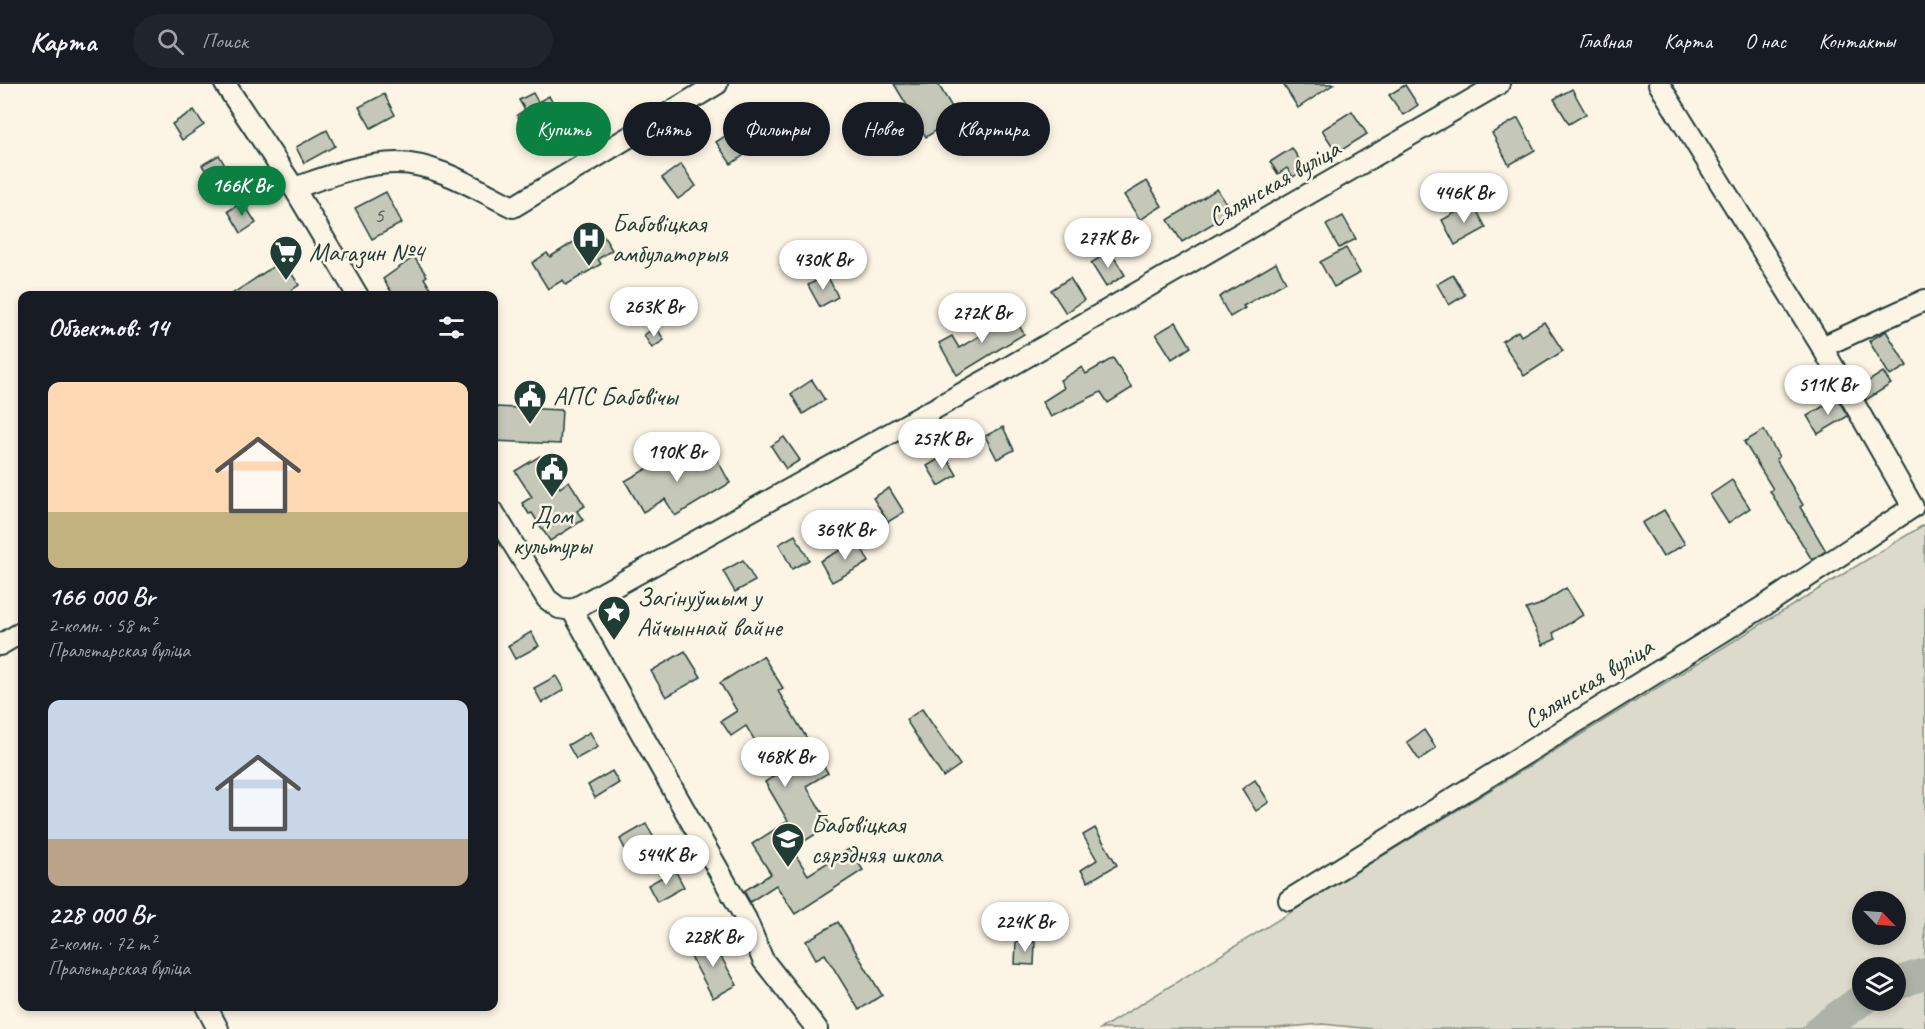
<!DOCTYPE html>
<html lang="ru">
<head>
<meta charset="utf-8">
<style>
  body { margin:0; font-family:Caveat,sans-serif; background:#20242c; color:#f1f3f6; height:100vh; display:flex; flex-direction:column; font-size:22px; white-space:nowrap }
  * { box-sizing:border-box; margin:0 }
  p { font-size:20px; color:#9ea1a6 }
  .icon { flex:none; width:33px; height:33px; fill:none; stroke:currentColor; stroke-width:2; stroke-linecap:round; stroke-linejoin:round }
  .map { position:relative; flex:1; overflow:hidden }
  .panel { position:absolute; left:18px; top:207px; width:480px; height:720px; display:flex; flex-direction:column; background:#171b24; border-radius:12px; box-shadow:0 3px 9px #0003 }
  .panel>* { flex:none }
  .top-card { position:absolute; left:516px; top:18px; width:570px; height:54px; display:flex; gap:12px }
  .needle { width:39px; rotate:115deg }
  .tools { position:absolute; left:1852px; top:807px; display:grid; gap:12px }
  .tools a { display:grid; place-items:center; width:54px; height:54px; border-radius:50%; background:#171b24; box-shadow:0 3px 9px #0003; font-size:30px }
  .price { position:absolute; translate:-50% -51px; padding:0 14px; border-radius:21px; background:#fff; color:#222; font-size:20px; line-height:39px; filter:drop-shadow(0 2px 3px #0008) }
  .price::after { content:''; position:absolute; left:50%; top:36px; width:18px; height:14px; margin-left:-9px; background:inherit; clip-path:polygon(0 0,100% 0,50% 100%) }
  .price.current { background:#0b8043; color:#fff }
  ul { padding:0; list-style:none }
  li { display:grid; align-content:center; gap:12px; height:318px; padding:0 30px }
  li span { display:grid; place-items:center; height:186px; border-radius:12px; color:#555 }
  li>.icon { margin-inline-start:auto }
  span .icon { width:108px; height:108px; fill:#fffc; stroke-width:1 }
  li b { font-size:26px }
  h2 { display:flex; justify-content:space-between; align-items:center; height:72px; padding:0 30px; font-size:26px }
  .tag { padding:0 21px; border-radius:27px; background:#171b24; box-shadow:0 3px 9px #0003; font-size:21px; line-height:54px }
  .tag.current { background:#0b8043; color:#fff }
  header { display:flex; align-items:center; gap:36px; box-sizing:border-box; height:84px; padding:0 30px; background:#171b24; border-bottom:2px solid #363941 }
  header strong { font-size:28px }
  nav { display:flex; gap:33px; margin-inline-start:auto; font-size:21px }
  .search { width:420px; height:54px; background:#20242c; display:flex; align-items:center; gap:15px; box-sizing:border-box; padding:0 21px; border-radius:33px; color:#9ea1a6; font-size:22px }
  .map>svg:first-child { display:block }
</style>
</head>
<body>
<header>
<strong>Карта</strong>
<div class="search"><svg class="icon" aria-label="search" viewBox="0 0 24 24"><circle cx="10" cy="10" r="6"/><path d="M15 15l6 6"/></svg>Поиск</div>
<nav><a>Главная</a><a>Карта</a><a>О нас</a><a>Контакты</a></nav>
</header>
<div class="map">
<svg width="1925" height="945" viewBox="0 0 1925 945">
  <rect width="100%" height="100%" fill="#fcf5e5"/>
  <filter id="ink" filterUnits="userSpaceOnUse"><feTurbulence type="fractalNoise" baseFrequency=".0167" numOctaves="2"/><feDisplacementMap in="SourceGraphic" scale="12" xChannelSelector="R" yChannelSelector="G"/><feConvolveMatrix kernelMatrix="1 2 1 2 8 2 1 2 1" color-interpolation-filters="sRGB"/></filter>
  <g filter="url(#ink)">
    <g fill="#dcdacc" stroke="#7e8c80" stroke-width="1.5" fill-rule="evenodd">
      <path d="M1925,440v438l-29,7 -33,-1v15l-34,22 -27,24h-430l-50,-5 -56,5h-166zM1863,818h33v32h-33z"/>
      <polygon points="1925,905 1925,945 1840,945 1874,925"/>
    </g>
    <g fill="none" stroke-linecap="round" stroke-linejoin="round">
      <g stroke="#aeb3a7" stroke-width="32">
        <polyline points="1896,899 1925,890"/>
        <polyline points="1821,945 1863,915"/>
      </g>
    </g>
    <g fill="#c5c7b9" stroke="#1f3d34" stroke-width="1.5">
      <polygon points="894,0 938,0 958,33 926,53"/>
      <polygon points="1283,0 1334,0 1298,24"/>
      <polygon points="1405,1 1418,21 1403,31 1389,11"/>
      <polygon points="1572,5 1586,30 1569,40 1554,15"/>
      <polygon points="533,9 538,18 549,12 571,53 552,68 545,67 538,71 517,31 525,26 519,16"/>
      <polygon points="384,10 395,31 371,44 359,23"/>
      <polygon points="194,26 204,41 182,56 172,40"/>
      <polygon points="1352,27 1367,50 1337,69 1322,46"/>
      <polygon points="1518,34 1535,66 1509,81 1492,49"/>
      <polygon points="736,45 750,67 731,80 716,58"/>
      <polygon points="327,46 335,62 304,79 296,63"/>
      <polygon points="1292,64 1305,85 1293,93 1287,84 1278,90 1270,78"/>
      <polygon points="219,71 231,92 215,102 202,81"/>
      <polygon points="681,80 696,102 678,115 662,94"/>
      <polygon points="1147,97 1162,122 1140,136 1124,111"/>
      <polygon points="1217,105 1232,128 1182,158 1168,136"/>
      <polygon points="386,108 402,139 372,155 355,124"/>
      <polygon points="243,118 256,139 241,149 228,127"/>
      <polygon points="1473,119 1486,144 1455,161 1442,136"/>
      <polygon points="1343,132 1356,155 1339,164 1326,141"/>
      <polygon points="595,138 612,166 598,175 601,180 566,201 563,196 548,205 532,179 547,169 550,173 577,156 574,151"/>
      <polygon points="1346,164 1360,189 1334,203 1320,178"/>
      <polygon points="1110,167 1125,191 1106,203 1091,179"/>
      <polygon points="414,173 427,192 424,194 435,212 394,212 383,195"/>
      <polygon points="283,176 299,201 283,212 229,212"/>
      <polygon points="1276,179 1286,198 1243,222 1245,224 1230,233 1219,213"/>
      <polygon points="827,191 838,213 820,223 808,201"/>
      <polygon points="1453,191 1465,211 1449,221 1437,200"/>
      <polygon points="1070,194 1084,216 1066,229 1051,206"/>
      <polygon points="1011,227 1024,250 957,291 939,259 952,252 959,264 1000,240 997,235"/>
      <polygon points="1176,238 1191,263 1172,275 1156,250"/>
      <polygon points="1544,238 1563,267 1524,292 1502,257 1518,247 1521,252"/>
      <polygon points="656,243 664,256 652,264 644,251"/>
      <polygon points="1886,247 1907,282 1890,292 1869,257"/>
      <polygon points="1113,274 1132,304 1108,319 1101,308 1051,333 1042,318 1064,304 1060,296 1082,283 1086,290"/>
      <polygon points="1883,288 1891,300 1866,316 1859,303"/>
      <polygon points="812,296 825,316 803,330 791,310"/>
      <polygon points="1837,314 1848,332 1818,350 1807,332"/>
      <polygon points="496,323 562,326 560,360 494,357"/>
      <polygon points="1003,343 1014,366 997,375 985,352"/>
      <polygon points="1764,346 1779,373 1776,375 1803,421 1800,423 1826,467 1812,476 1770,407 1773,405 1744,358"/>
      <polygon points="784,353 800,376 786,385 771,362"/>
      <polygon points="680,366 690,384 714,370 730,399 675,432 665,415 643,428 625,397"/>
      <polygon points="945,371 957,391 939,402 927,382"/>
      <polygon points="540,372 560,404 569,397 585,422 577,427 583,436 550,457 532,429 529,430 522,419 532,413 515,387"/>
      <polygon points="1732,396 1750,424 1728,439 1710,411"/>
      <polygon points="889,404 904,428 888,438 873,414"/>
      <polygon points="1664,426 1685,460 1663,473 1642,439"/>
      <polygon points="795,451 809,476 792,485 779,460"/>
      <polygon points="858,457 869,478 832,498 820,477"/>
      <polygon points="743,476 755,497 735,508 723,487"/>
      <polygon points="1566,504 1583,531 1553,549 1556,555 1543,561 1526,525 1539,521"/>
      <polygon points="531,548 539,562 515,575 508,562"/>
      <polygon points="685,567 701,593 666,613 651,587"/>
      <polygon points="763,572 783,604 778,607 828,689 806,702 830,741 792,765 808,791 849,765 863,786 795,830 776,801 750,818 744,807 771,790 752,760 788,737 765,698 776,691 746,642 731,652 721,637 737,627 720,599"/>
      <polygon points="556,592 564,606 542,619 534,604"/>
      <polygon points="922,625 960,681 943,693 906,636"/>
      <polygon points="1424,646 1436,664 1419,676 1407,658"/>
      <polygon points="590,648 598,663 576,675 568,661"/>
      <polygon points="612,687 619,699 595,714 588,701"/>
      <polygon points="1255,696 1269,718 1256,727 1242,705"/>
      <polygon points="646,740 654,754 627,769 620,755"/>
      <polygon points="1095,744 1117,781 1088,798 1081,786 1097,776 1083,751"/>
      <polygon points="675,786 684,803 657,818 648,801"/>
      <polygon points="838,838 882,911 859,926 825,870 816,875 806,857"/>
      <polygon points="717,855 724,869 720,871 737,901 713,914 689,869"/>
      <polygon points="1016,857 1035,858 1034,881 1015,880"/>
    </g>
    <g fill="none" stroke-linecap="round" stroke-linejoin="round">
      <defs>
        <g id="minor">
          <polyline points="225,0 294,104 358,212"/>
          <path d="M294,104c33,-11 67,-25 103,-25 40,0 81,27 116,44l204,-123"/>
          <polyline points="1822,263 1925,216"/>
          <polyline points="494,429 547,515 559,524 572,526"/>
          <polyline points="572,526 988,295 1499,0"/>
          <polyline points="572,526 746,835 763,876 817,945"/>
          <polyline points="0,561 22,548"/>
          <polyline points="1289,816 1764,522 1913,423 1822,263 1659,0"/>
          <polyline points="206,922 218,945"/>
        </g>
      </defs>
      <use href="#minor" stroke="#1f3d34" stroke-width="24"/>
      <use href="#minor" stroke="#fcf5e5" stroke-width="20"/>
    </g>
  </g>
  <defs>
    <symbol id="hospital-pin" viewBox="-11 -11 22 30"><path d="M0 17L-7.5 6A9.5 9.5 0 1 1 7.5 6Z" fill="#1f3d34" stroke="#fcf5e5"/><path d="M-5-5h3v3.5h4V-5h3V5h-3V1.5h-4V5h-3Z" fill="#fff"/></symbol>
    <symbol id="supermarket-pin" viewBox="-11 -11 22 30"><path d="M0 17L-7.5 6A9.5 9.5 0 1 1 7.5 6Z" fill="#1f3d34" stroke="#fcf5e5"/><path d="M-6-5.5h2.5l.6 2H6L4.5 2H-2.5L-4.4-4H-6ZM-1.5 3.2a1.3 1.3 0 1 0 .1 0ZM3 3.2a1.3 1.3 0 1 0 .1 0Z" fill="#fff"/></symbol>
    <symbol id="civic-pin" viewBox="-11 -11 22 30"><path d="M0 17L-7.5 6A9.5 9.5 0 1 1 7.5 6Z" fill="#1f3d34" stroke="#fcf5e5"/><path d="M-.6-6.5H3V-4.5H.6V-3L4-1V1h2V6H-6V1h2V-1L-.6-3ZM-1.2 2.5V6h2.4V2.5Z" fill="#fff"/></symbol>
    <symbol id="sight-pin" viewBox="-11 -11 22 30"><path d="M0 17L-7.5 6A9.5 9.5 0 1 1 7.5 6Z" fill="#1f3d34" stroke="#fcf5e5"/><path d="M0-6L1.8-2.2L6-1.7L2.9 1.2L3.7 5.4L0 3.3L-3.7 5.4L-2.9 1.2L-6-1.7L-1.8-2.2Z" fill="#fff"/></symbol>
    <symbol id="school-pin" viewBox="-11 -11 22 30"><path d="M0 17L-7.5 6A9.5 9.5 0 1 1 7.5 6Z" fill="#1f3d34" stroke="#fcf5e5"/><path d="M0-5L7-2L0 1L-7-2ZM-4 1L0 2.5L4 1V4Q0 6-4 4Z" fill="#fff"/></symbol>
  </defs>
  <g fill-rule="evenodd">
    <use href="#hospital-pin" x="570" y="135" width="38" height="52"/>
    <use href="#supermarket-pin" x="267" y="149" width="38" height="52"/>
    <use href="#civic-pin" x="511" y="293" width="38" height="52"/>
    <use href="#civic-pin" x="533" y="366" width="38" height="52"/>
    <use href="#sight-pin" x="595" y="509" width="38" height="52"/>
    <use href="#school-pin" x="769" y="736" width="38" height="52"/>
  </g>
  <g text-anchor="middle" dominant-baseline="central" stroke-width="5" stroke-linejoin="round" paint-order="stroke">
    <g font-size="22" fill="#486055">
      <text x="379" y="131">5</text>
    </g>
    <g font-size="26" fill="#1f3d34" stroke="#fcf5e5">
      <text transform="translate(1274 99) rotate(-30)">Сялянская вуліца</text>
      <text transform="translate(1588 599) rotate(-32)">Сялянская вуліца</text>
    </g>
    <g font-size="26" fill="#1f3d34" stroke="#fcf5e5" text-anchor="start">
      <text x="612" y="139">Бабовіцкая<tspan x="612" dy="30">амбулаторыя</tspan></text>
      <text x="309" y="168">Магазин №4</text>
      <text x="553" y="312">АПС Бабовічы</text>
      <text x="552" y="431" text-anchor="middle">Дом<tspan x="552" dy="30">культуры</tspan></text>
      <text x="637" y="513">Загінуўшым у<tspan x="637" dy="30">Айчыннай вайне</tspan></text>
      <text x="811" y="740">Бабовіцкая<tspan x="811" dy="30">сярэдняя школа</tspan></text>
    </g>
  </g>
</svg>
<div class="tools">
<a><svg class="needle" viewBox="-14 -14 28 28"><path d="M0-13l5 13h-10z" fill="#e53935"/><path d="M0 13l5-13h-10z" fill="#9ea1a6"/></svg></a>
<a><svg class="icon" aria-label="layers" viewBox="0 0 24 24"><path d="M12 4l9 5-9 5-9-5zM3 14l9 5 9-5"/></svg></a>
</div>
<b class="price current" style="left:242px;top:133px">166K Br</b>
<b class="price" style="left:1464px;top:140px">446K Br</b>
<b class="price" style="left:1108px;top:185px">277K Br</b>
<b class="price" style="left:823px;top:207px">430K Br</b>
<b class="price" style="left:654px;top:254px">263K Br</b>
<b class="price" style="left:982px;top:260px">272K Br</b>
<b class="price" style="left:1828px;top:332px">511K Br</b>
<b class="price" style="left:942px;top:386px">257K Br</b>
<b class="price" style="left:677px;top:399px">190K Br</b>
<b class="price" style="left:845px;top:477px">369K Br</b>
<b class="price" style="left:785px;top:704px">468K Br</b>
<b class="price" style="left:666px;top:802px">544K Br</b>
<b class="price" style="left:1025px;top:869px">224K Br</b>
<b class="price" style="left:713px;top:884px">228K Br</b>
<div class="top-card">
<a class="tag current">Купить</a>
<a class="tag">Снять</a>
<a class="tag">Фильтры</a>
<a class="tag">Новое</a>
<a class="tag">Квартира</a>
</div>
<section class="panel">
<h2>Объектов: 14<svg class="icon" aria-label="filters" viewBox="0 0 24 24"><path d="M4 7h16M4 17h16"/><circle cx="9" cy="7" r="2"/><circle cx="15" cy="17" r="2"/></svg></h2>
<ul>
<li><span style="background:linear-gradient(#ffd9b3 70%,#c2b280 0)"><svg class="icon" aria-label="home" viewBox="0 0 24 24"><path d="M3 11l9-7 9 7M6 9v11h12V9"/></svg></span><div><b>166 000 Br</b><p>2-комн. · 58 m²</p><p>Пралетарская вуліца</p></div></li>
<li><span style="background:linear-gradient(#c9d6e8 75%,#b9a48a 0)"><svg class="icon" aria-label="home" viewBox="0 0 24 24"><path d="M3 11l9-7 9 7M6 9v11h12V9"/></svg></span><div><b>228 000 Br</b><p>2-комн. · 72 m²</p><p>Пралетарская вуліца</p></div></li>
</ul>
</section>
</div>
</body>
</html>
